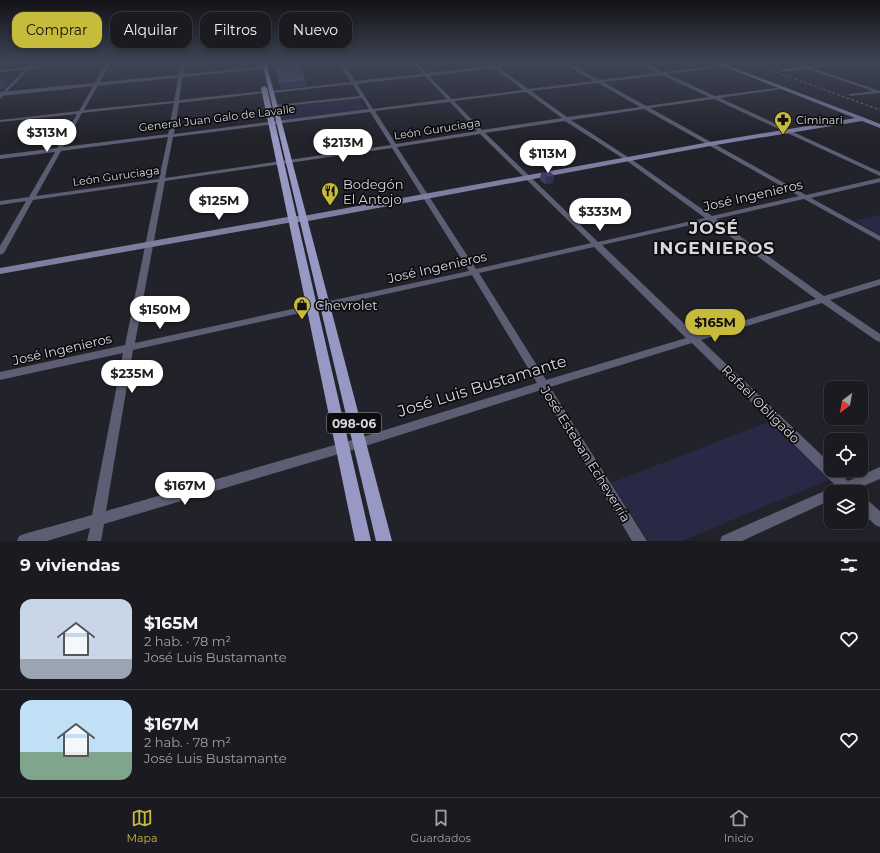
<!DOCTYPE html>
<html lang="es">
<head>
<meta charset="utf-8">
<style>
  body { margin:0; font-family:Montserrat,sans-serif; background:#232329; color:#f1f3f6; height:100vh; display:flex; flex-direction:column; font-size:15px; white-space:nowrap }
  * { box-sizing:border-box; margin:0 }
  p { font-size:13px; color:#9fa1a5 }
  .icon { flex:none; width:22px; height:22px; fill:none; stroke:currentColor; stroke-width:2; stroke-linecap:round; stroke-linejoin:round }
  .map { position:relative; height:541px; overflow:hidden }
  .sheet { display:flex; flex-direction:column; background:#1a1a20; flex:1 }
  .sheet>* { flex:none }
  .top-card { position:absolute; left:12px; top:12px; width:400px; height:36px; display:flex; gap:8px }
  .needle { width:26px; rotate:211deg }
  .tools { position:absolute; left:824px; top:381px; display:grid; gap:8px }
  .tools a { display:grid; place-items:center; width:44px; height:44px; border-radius:8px; background:#1a1a20; box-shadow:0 2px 6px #0003,0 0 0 1px #38383e; font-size:20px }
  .price { position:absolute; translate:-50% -34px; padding:0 9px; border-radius:14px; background:#fff; color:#222; font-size:13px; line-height:26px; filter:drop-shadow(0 1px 2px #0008) }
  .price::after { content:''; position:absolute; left:50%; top:24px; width:12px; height:9px; margin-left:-6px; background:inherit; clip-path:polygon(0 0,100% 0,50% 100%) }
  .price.current { background:#c7bb3c; color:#111 }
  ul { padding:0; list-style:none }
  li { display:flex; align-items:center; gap:12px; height:100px; padding:0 20px }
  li+li { border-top:1px solid #38383e }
  li span { display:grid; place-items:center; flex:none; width:112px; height:80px; border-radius:12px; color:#555 }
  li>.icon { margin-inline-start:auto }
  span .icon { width:48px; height:48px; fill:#fffc; stroke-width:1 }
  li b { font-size:17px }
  h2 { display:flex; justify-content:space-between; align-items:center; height:48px; padding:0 20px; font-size:17px }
  .tag { padding:0 14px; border-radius:12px; background:#1a1a20; box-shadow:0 2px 6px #0003,0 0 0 1px #38383e; font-size:14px; line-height:36px }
  .tag.current { background:#c7bb3c; color:#111 }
  .tab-bar { display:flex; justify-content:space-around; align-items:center; height:56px; border-top:1px solid #38383e; background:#1a1a20; font-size:11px; color:#9fa1a5 }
  .tab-bar a { display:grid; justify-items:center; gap:2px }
  .tab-bar .current { color:#c7bb3c }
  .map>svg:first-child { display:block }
</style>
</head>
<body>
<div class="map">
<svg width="880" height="541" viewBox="0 0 880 541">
  <rect width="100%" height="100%" fill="#22222a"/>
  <g fill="#292945">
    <polygon points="359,98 366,110 281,120 278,107"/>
    <polygon points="880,215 880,236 854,221"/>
    <polygon points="771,421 830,479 682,541 648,541 611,483"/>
  </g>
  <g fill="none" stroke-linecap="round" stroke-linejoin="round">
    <g fill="#5d5d73" fill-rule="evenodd">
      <polygon points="32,62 36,62 0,99 0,95"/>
      <polygon points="89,62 99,62 90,64"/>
      <path d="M107,62h4l-27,48 90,-9 7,-39h4l-6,38 86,-9 2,1 -2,1 -86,10 -5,31 195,-25 -7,-11 -87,9 -2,-1 2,-1 85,-9 -7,-12 -81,9 -2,-1 2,-1 79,-9 -12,-20h4l12,19 68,-7 -11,-12h4l11,11 64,-7 -5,-4h5l5,4 33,-4h14l-44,6 29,21 66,-8 -33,-19h5l33,18 59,-7 -23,-11h6l22,10 60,-7 1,2 -57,7 48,22 69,-9v2h-2l-62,9 160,74v4l-166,-77 -64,9 156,87 74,-17v4l-69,16 69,38v5l-76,-42 -88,20 108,77 56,-17v6l-50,15 50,34v8l-3,-1 -55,-38 -121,37 130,124v6h6l11,11 32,-14v12l-24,10 1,3h-26v8l-89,41h-22l2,-5 114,-50 -144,-143 -142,44 97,154h-15l-91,-151 -182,58 -255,76 -3,17h-14l3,-13 -43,13h-30l2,-5 5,-2 68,-19 31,-162 -123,27v-8l125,-27 33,-163 -125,18 -29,53 -4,2v-9l26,-45 -26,4v-4l29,-4 26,-45 -55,7v-4l57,-7 20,-34 -77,8v-2l79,-9zM494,68l29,22 -71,9 -23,-23zM662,75l47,22 -63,9 -43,-24zM425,76l22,23 -74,10 -16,-25zM598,83l42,24 -73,10 -36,-26zM526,92l36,26 -80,12 -28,-29zM450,102l27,29 -81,13 -21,-33zM174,103l-6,31 -105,13 19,-34zM644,109l155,87 -87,20 -81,-57 -60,-39zM370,112l21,33 -226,33 8,-41zM565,121l62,40 78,57 -107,24 -113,-109zM480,134l111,109 -115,26 -79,-122zM168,137l-9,42 -123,17 25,-45zM392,148l77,123 -334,72 30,-162zM709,221l107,78 -120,36 -94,-90zM594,247l92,91 -140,42 -67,-107zM472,275l65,108 -178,55 -253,73 27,-161z"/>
      <polygon points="787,62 793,62 807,67 842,62 855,62 812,68 880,91 880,93 849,96 849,94 851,94 873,91 807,69 781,72 782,70 801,67"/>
      <polygon points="862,62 869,62 880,66 880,68"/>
      <polygon points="861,496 865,498 880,511 880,527 875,525 861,511"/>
    </g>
    <g fill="#5d5d73" fill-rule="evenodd">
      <polygon points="84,62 92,63 0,72 0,70"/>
      <polygon points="311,62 328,62 0,96 0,92"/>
    </g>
    <polygon fill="#7e7ea1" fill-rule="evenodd" points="712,62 719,62 865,118 880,124 880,128 862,121 710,146 303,222 293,222 0,274 0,268 293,216 303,216 710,142 855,118"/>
    <g fill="#9798c4" fill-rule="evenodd">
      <polygon points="262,62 266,62 392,541 376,541"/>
      <polygon points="264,86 267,88 371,541 355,541 261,88"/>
    </g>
    <polyline stroke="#83838a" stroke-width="1" stroke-dasharray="2.5 2.5" stroke-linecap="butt" points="748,62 880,110"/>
  </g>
  <polygon fill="#3f3d65" points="541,173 553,183 545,184 540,180"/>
  <g fill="#333253">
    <polygon points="4,77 8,85 0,91 0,80"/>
    <polygon points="306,81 307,86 280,89 279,84"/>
    <polygon points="554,176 553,183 545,184 547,177"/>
  </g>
  <g fill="#494776" stroke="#333253">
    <polygon points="300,67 306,81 279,84 275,69"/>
    <polygon points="549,172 554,176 547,177 541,173"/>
  </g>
  <linearGradient id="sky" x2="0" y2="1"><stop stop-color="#131317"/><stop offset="0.45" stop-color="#3e4455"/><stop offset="1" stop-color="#3e4455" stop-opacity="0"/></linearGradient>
  <rect width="880" height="138" fill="url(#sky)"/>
  <defs>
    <symbol id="pharmacy-pin" viewBox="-11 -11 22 30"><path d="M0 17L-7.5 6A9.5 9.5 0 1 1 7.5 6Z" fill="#c7bb3c" stroke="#0c0c0f"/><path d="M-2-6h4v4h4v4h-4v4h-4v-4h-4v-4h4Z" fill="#111"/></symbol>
    <symbol id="restaurant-pin" viewBox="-11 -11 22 30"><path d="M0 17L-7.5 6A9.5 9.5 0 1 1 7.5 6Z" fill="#c7bb3c" stroke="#0c0c0f"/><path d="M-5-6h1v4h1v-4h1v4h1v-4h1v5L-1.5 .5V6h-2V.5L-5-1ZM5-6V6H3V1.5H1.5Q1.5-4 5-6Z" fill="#111"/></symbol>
    <symbol id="shop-pin" viewBox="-11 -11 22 30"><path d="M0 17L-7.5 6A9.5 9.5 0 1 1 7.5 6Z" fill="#c7bb3c" stroke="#0c0c0f"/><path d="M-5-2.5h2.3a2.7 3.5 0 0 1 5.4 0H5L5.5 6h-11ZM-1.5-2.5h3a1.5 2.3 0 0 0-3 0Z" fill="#111"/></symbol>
  </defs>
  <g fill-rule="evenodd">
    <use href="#pharmacy-pin" x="773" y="110" width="20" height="27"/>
    <use href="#restaurant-pin" x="320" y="181" width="20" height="27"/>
    <use href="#shop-pin" x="292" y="295" width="20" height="27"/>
  </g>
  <g text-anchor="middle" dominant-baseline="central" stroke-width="3.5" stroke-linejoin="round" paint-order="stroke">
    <g font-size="11" fill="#d7d7dd" stroke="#0c0c0f">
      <text transform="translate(217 118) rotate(-7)">General Juan Galo de Lavalle</text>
      <text transform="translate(437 129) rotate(-9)">León Guruciaga</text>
      <text transform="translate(116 176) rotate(-8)">León Guruciaga</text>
    </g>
    <g font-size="11" fill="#d7d7dd" stroke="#0c0c0f" text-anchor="start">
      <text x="796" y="120">Ciminari</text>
    </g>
    <rect fill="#0c0c0f" stroke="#9a9a9f" stroke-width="1" x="327" y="413" width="54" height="20" rx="3"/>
    <g font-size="12" font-weight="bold" fill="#d7d7dd">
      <text x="354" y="423">098-06</text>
    </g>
    <g font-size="13" fill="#d7d7dd" stroke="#0c0c0f" text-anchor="start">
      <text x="343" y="184">Bodegón<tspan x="343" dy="15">El Antojo</tspan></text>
      <text x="315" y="305">Chevrolet</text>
    </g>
    <g font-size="13" fill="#d7d7dd" stroke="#0c0c0f">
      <text transform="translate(753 195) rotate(-13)">José Ingenieros</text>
      <text transform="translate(437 267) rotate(-13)">José Ingenieros</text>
      <text transform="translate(62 349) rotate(-13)">José Ingenieros</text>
      <text transform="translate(761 404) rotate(45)">Rafael Obligado</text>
      <text transform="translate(586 454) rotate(58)">José Esteban Echeverría</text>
    </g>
    <g font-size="16" fill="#d7d7dd" stroke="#0c0c0f">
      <text transform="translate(482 386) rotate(-17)">José Luis Bustamante</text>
    </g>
    <g font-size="17" font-weight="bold" letter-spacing="1" fill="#d7d7dd" stroke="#0c0c0f">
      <text x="714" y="228">JOSÉ<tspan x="714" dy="20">INGENIEROS</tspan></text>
    </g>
  </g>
</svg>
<div class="tools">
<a><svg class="needle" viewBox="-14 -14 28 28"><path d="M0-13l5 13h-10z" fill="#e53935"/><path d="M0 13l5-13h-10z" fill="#9fa1a5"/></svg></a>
<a><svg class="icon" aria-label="locate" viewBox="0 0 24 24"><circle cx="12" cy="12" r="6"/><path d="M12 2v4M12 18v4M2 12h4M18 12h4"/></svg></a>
<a><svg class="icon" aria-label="layers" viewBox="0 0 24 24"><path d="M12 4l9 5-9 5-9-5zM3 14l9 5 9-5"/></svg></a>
</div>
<b class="price" style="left:47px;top:153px">$313M</b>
<b class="price" style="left:343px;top:163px">$213M</b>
<b class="price" style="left:548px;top:174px">$113M</b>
<b class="price" style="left:219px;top:221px">$125M</b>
<b class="price" style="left:600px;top:232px">$333M</b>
<b class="price" style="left:160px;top:330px">$150M</b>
<b class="price current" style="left:715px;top:343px">$165M</b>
<b class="price" style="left:132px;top:394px">$235M</b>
<b class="price" style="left:185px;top:506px">$167M</b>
<div class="top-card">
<a class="tag current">Comprar</a>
<a class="tag">Alquilar</a>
<a class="tag">Filtros</a>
<a class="tag">Nuevo</a>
</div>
</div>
<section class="sheet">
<h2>9 viviendas<svg class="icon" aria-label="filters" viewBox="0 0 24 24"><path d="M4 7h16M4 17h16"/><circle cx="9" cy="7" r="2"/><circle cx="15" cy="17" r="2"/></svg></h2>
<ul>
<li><span style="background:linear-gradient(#c9d6e8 75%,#9aa5b1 0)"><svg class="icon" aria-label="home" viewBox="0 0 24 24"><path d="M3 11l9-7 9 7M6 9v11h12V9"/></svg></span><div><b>$165M</b><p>2 hab. · 78 m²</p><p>José Luis Bustamante</p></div><svg class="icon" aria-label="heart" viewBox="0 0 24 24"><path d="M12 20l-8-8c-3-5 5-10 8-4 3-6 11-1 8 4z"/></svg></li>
<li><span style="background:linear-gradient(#bfe0f5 65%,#7fa58c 0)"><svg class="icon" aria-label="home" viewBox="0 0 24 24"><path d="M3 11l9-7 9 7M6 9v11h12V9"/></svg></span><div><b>$167M</b><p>2 hab. · 78 m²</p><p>José Luis Bustamante</p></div><svg class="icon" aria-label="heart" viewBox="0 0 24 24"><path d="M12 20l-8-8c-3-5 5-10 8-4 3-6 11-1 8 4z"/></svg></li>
</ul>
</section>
<nav class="tab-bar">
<a class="current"><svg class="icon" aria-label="map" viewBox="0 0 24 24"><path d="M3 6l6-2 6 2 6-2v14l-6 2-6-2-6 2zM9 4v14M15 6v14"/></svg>Mapa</a>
<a><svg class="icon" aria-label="saved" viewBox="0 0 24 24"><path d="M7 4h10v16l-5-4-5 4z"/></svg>Guardados</a>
<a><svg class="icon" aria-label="home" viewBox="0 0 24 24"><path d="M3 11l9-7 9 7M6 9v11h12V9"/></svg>Inicio</a>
</nav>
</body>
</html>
